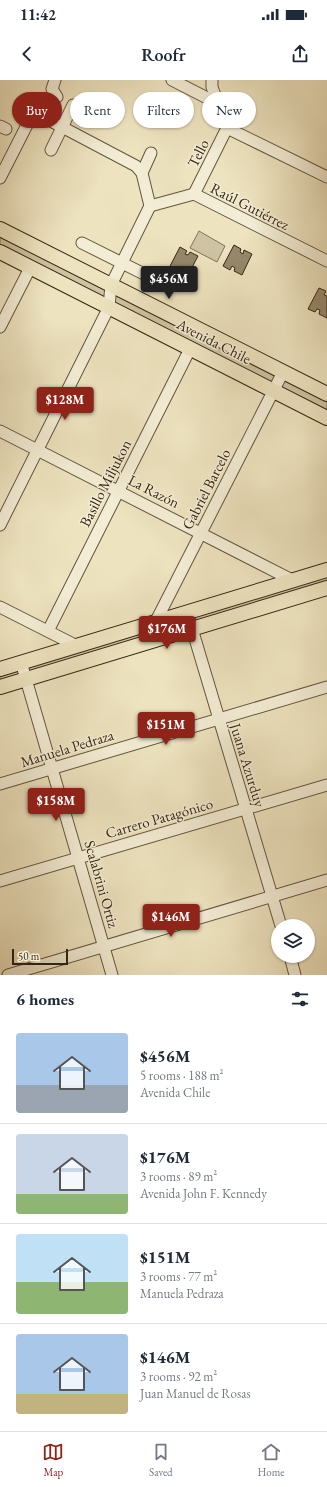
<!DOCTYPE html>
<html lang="en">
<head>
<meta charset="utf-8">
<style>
  body { margin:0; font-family:"EB Garamond",serif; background:#f2f2f3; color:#1f2937; height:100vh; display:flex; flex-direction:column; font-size:15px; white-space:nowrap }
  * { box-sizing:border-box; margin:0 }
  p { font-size:13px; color:#747a83 }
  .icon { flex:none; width:22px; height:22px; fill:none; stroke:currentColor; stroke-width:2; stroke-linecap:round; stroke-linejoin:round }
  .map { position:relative; height:895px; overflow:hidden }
  .sheet { display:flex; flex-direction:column; background:#fff; flex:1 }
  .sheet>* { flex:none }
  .guide { position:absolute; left:12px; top:12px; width:303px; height:36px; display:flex; gap:8px }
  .controls { position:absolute; left:271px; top:839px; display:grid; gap:8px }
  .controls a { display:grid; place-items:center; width:44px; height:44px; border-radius:50%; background:#fff; box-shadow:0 1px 3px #0004; font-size:20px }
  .scale { position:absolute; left:12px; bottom:10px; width:56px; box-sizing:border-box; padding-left:4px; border:2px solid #362612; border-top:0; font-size:11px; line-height:14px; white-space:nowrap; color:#362612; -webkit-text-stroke:3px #f3edd5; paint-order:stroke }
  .price { position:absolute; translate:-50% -34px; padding:0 9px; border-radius:4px; background:#8f2418; color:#fff; font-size:13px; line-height:26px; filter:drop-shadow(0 1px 2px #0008) }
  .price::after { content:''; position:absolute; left:50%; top:24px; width:12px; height:9px; margin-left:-6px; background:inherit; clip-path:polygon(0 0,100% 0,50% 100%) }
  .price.current { background:#222; color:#fff }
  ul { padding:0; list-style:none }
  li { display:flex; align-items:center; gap:12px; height:100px; padding:0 16px }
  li+li { border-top:1px solid #e0e1e3 }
  li span { display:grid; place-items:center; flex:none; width:112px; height:80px; border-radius:4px; color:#555 }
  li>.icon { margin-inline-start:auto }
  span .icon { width:48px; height:48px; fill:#fffc; stroke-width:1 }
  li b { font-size:17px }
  h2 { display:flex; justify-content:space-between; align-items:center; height:48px; padding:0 16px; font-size:17px }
  .pill { padding:0 14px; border-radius:18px; background:#fff; box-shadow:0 1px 3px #0004; font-size:14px; line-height:36px }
  .pill.current { background:#8f2418; color:#fff }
  .status { display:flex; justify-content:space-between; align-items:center; height:28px; padding:0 20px; background:#fff; direction:ltr }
  .status svg { height:11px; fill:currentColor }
  header { display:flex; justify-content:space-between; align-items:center; height:52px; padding:0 16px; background:#fff; font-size:18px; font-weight:600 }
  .tab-bar { display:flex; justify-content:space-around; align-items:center; height:56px; border-top:1px solid #e0e1e3; background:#fff; font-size:11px; color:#747a83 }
  .tab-bar a { display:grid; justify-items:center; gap:2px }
  .tab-bar .current { color:#8f2418 }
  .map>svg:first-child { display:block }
</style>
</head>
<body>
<div class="status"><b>11:42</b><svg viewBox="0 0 49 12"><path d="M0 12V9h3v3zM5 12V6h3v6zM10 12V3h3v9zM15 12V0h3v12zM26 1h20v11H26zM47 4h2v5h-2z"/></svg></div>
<header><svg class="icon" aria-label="back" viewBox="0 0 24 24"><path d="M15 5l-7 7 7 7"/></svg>Roofr<svg class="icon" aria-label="share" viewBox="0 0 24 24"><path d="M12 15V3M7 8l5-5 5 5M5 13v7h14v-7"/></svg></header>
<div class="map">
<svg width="327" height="895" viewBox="0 0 327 895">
  <rect width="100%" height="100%" fill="#ede3bf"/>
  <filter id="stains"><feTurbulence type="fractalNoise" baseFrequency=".005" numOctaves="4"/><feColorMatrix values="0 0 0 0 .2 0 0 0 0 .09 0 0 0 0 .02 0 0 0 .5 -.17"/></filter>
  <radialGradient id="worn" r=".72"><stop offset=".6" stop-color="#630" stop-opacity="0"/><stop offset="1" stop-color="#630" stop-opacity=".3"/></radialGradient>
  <g fill="#cec3a2" stroke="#82745a">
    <polygon points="0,149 327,314 327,338 0,172"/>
    <polygon points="199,151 225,166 217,182 190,168"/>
    <polygon points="327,490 327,508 0,607 0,589"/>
  </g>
  <g fill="#95886c" stroke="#362612">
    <polygon points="234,165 241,169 240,172 243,174 244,170 252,174 242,195 234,191 235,188 232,186 230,190 223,186"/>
    <polygon points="180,167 187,171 185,174 188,175 190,172 198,176 187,197 179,193 181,190 177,188 176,192 169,188"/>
    <polygon points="319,208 326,211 324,215 327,216 327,238 319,234 320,230 317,229 315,232 308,229"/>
  </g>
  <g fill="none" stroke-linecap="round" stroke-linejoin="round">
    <defs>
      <g id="minor">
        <polyline points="55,0 52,9 57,17"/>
        <polyline points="172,0 217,23"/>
        <polyline points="0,46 6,49"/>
        <polyline points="227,48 327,97"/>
        <polyline points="51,70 73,25"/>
        <polyline points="142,93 151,73"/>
        <polyline points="0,98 30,39 38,36 43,37 136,86 142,93 150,126 194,114 327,181"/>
        <polyline points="194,114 227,48 212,7 212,0"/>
        <polyline points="82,163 158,201"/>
        <polyline points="0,247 30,188"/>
        <polyline points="0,351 292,500"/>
        <polyline points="0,445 109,227 111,205 150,126"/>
        <polyline points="0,527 75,565"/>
        <polyline points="187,532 281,846"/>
        <polyline points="156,541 283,292"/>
        <polyline points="48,551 190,269"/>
        <polyline points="21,582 112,895"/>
        <polyline points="0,704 327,607"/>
        <polyline points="0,801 327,705"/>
        <polyline points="290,876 295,895"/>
        <polyline points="8,895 327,800"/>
      </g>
      <g id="major">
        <polyline points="0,149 327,314"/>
        <polyline points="0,172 327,338"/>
        <polyline points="0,589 327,490"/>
        <polyline points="0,607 327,508"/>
      </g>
    </defs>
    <use href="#minor" stroke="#64553d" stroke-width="13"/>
    <use href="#major" stroke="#362612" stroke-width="16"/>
    <use href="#minor" stroke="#f3edd5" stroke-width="11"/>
    <use href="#major" stroke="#ede3bf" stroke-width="14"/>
  </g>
  <g text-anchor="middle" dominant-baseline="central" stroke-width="3" stroke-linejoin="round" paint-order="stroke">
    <g font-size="15" fill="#362612" stroke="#f3edd5">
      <text transform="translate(198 73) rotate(-63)">Tello</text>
      <text transform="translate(250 126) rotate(27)">Raúl Gutiérrez</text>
      <text transform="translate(214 261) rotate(27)">Avenida Chile</text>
      <text transform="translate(105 403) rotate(-63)">Basillo Miljukon</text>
      <text transform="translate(206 409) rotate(-63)">Gabriel Barcelo</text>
      <text transform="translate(154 411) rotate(27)">La Razón</text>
      <text transform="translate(67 668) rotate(-17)">Manuela Pedraza</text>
      <text transform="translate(248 685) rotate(73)">Juana Azurduy</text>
      <text transform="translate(159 738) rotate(-16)">Carrero Patagónico</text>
      <text transform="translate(102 804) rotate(74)">Scalabrini Ortiz</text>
    </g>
  </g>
  <rect width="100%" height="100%" filter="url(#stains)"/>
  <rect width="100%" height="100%" fill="url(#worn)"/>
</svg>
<div class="controls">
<a><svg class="icon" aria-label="layers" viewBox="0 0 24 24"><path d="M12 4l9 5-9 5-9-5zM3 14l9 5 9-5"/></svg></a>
</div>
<div class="scale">50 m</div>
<b class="price current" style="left:169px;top:220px">$456M</b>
<b class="price" style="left:65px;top:341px">$128M</b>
<b class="price" style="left:167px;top:570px">$176M</b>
<b class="price" style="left:166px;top:666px">$151M</b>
<b class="price" style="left:56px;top:742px">$158M</b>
<b class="price" style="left:171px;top:858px">$146M</b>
<div class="guide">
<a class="pill current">Buy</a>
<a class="pill">Rent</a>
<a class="pill">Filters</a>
<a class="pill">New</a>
</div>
</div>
<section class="sheet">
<h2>6 homes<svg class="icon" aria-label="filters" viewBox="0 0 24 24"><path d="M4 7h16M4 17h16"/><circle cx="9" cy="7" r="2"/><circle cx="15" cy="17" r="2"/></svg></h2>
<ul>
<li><span style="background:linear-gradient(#a9c7e8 65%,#9aa5b1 0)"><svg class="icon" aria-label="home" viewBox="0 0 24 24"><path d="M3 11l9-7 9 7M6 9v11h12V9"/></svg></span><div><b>$456M</b><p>5 rooms · 188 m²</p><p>Avenida Chile</p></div></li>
<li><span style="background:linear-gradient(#c9d6e8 75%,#8fb573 0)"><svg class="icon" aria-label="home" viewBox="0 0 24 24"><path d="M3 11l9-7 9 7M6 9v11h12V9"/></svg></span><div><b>$176M</b><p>3 rooms · 89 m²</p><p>Avenida John F. Kennedy</p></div></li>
<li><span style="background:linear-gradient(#bfe0f5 60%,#8fb573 0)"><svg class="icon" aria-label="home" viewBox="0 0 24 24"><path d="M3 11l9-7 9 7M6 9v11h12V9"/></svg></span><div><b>$151M</b><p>3 rooms · 77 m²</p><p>Manuela Pedraza</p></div></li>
<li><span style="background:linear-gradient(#a9c7e8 75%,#c2b280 0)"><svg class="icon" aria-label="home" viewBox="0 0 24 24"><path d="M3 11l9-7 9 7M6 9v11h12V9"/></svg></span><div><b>$146M</b><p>3 rooms · 92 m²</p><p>Juan Manuel de Rosas</p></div></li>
</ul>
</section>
<nav class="tab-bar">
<a class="current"><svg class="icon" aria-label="map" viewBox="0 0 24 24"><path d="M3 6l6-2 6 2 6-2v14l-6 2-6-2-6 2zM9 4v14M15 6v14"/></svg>Map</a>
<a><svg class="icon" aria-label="saved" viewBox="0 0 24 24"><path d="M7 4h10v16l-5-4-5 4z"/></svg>Saved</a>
<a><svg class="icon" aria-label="home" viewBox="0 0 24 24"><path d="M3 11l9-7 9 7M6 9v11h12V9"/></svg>Home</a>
</nav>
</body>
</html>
